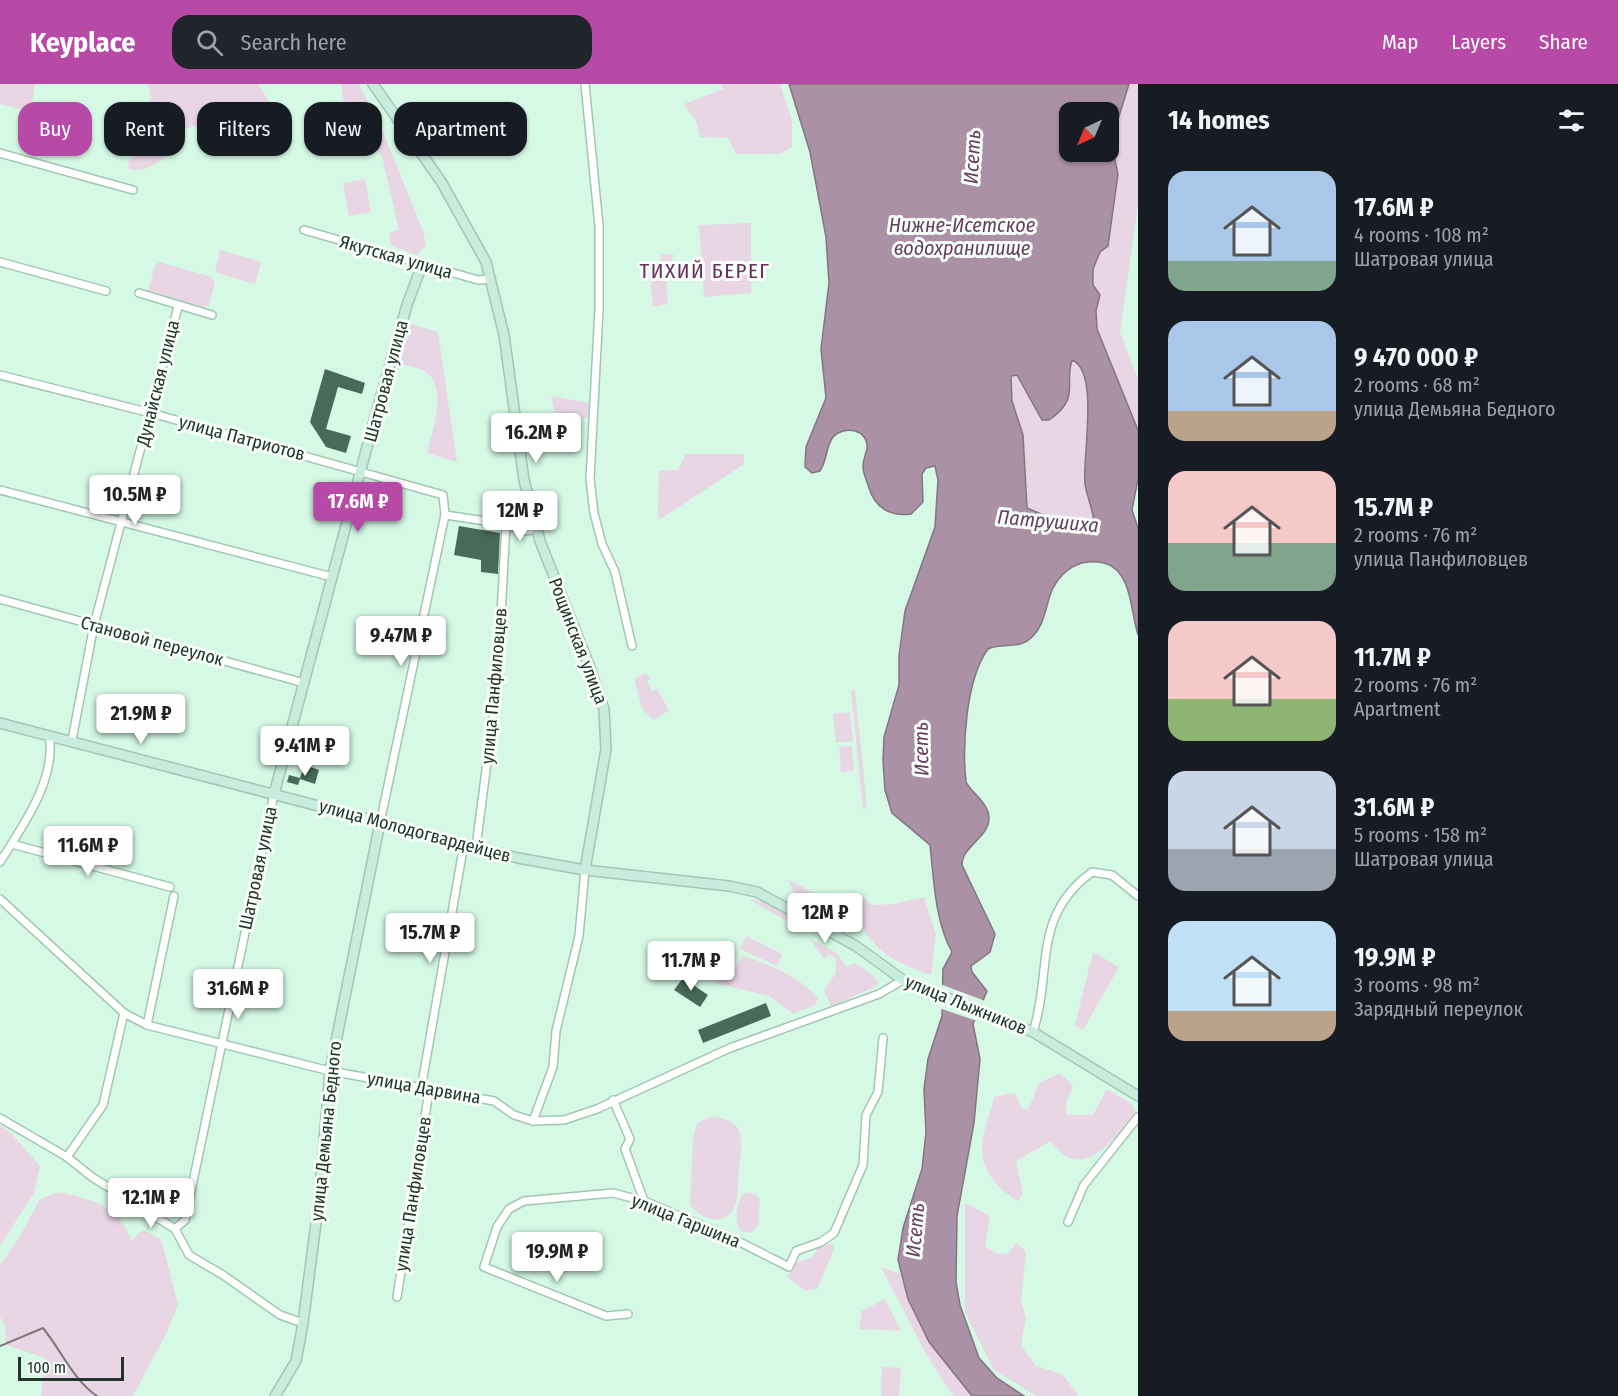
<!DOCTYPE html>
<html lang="en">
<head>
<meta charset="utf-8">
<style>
  body { margin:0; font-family:"Fira Sans Condensed",sans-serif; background:#20242c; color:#f1f3f6; height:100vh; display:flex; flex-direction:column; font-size:22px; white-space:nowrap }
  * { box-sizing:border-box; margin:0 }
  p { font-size:20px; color:#9ea1a6 }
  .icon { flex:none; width:33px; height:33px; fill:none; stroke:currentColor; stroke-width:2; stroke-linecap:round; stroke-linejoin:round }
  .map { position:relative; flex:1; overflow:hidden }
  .sheet { display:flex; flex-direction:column; background:#171b24; width:480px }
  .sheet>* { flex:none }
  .hud { position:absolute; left:18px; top:18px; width:570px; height:54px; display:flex; gap:12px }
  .needle { width:39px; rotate:224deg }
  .tools { position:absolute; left:1059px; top:18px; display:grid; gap:12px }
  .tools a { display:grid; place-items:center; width:60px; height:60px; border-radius:12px; background:#171b24; box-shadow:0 2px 4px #0004; font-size:30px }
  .scale { position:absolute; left:18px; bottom:15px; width:106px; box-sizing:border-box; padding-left:6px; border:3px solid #25332b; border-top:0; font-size:16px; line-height:21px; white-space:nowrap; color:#25332b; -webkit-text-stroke:4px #f7fefa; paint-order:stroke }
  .price { position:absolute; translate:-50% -51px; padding:0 14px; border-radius:6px; background:#fff; color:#222; font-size:20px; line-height:39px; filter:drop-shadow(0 2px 3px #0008) }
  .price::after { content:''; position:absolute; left:50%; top:36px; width:18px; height:14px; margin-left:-9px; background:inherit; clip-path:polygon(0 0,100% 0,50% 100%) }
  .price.on { background:#b749a7; color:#fff }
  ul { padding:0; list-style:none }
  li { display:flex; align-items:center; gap:18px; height:150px; padding:0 30px }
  li span { display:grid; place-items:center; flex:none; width:168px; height:120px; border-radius:18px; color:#555 }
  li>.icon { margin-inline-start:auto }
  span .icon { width:72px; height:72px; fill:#fffc; stroke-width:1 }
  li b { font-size:26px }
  h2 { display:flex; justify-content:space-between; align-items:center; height:72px; padding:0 30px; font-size:26px }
  .pill { padding:0 21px; border-radius:18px; background:#171b24; box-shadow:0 2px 4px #0004; font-size:21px; line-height:54px }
  .pill.on { background:#b749a7; color:#fff }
  header { display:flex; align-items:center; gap:36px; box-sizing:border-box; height:84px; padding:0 30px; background:#b749a7; color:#fff }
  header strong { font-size:28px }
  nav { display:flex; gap:33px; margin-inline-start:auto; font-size:21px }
  .search { width:420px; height:54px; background:#20242c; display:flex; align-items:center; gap:15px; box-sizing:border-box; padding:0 21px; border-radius:18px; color:#9ea1a6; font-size:22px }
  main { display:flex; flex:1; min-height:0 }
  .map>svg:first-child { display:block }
</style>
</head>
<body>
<header>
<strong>Keyplace</strong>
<div class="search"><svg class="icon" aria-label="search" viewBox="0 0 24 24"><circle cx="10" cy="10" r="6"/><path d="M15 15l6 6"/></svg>Search here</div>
<nav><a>Map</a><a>Layers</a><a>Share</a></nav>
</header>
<main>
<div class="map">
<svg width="1138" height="1312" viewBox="0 0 1138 1312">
  <rect width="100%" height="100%" fill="#d5f9e5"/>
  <g fill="#e9d6e5">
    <polygon points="0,0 35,0 31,28 0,20"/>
    <path d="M148,0h110l12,19 -1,8 4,3 7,-4 4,4 -5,15h-4l-14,-15 -91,17 1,20c-9,10 -28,23 -42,18l-1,-8 7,-5 18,-6 -13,-22 3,-19 8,-10z"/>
    <polygon points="341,0 359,0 382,45 423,147 426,161 417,171 391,162 389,149 399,146 382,72 369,58 374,51 348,22 343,14"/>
    <polygon points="721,0 780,0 792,37 792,63 780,70 736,70 728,54 700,53 696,37 684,20 723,5"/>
    <polygon points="1129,0 1138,0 1138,120 1120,248 1138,295 1138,346 1097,245 1096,227 1100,212 1093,201 1093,185 1100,168 1108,162 1118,90 1111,58"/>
    <polygon points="365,95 371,128 349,132 343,99"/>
    <polygon points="751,139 751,209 704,213 699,141"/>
    <polygon points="220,166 261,178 255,200 215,188"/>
    <path d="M662,170l13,1c-11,12 -8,33 -7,49l-15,3 -2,-23z"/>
    <polygon points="159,178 212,193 215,199 209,221 204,224 152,210 148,206 155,182"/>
    <path d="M411,240l27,8 19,130 -30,-9c5,-20 21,-66 -1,-81 -8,-5 -19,-6 -27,-9z"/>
    <path d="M1073,275c28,22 8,94 12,125 2,14 9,27 8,41l-3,3 -37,-9 -26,-11 -4,-73 -11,-34 -1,-25 6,-1 25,45h7c22,-15 23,-33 21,-57z"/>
    <polygon points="551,312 589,319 588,334 571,337 574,369 564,368"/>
    <polygon points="686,370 744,370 744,380 661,435 658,432 659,387 678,386"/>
    <polygon points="646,589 650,594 647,597 652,607 657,605 669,626 654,636 642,625 635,598 635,594"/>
    <polygon points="855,606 867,724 863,725 851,607"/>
    <polygon points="850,628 853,657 836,659 833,630"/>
    <polygon points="852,662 854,687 841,688 839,663"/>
    <path d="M788,796c18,7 41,21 44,41l-34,-22z"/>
    <path d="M863,813l9,8 22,-1 30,-7 12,37 -5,41c-47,-16 -62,-29 -83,-74z"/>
    <path d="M748,815c18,2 51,14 61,30l-9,-1z"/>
    <polygon points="746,852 782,870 777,882 740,865"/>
    <polygon points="810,855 837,869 846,883 854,879 870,889 879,898 875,903 831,922 824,906 836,889 836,874 829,870 824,875"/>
    <polygon points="1093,868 1119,883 1083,946 1075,941"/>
    <path d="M743,872c22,6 63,24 75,43l-3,6 -22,9 -24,-18 -58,-14 1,-16 18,8z"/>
    <path d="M1060,989l13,13 -7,17 1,12h26l14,-26 25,15 4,9c-15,16 -38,52 -63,46 -9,-2 -16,-11 -22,-18l-35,20 7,32 -5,8c-17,-9 -37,-30 -36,-52 0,-17 9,-35 12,-52l21,-4 6,14 7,3 11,-27z"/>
    <path d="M709,1033c11,0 23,2 29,12 6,11 2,28 1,41 -1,10 0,22 -3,32 -8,28 -33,18 -46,3l3,-68 4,-13z"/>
    <polygon points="0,1041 10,1048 40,1082 34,1109 0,1162"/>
    <path d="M59,1108c31,7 63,14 72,49l11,-11 19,9 17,65 -11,28 -34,64h-92l4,-38 -39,-13 -1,-20 -5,-8v-52l19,-27 21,-39z"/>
    <path d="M745,1108l10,2 5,5 -2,27 -7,7 -11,-2c-6,-12 -4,-29 5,-39z"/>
    <polygon points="965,1119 990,1132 985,1162 996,1169 1007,1170 1017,1159 1026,1168 1021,1217 1026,1234 1021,1261 1036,1282 1062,1290 1079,1312 1036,1312 994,1286 965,1228"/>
    <polygon points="826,1160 833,1161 834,1165 817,1205 806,1207 788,1194 788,1191 796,1179 813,1173 817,1165"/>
    <path d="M881,1183l19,7c15,49 40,82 72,122h-19l-28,-44z"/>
    <polygon points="885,1215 901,1247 859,1245 862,1227"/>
    <polygon points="882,1283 901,1284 899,1312 881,1312"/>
  </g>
  <path fill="#ab91a5" stroke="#837580" stroke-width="1.5" fill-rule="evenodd" d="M789,0h340l-18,58 7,32 -10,72 -8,6 -7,17v16l7,10 -4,16 1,18 41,101v49l-6,31 6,18v107c-9,-30 -6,-78 -50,-73 -15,1 -28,13 -35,26 -8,17 -7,36 -22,50 -13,12 -28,4 -43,11 -22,30 -26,97 -22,133 6,11 18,17 22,30 7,24 -26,32 -26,53l33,69 -5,18 -19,14 1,6 15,19 -14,33 7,35 -6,64 -17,93 -1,66 4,23 19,53 18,20 27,18h-52l-43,-54 -21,-43 -10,-39 5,-32 19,-59 4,-37 -2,-43 4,-30 14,-43 1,-47 9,-17c-17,-31 -18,-71 -22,-107l-38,-32 -7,-23 -2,-30 1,-23 15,-52v-29l6,-45 30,-84 3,-47 -3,-14 -9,2 -4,6 1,28 -12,12c-20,3 -36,-6 -42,-26 -2,-8 -6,-13 -6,-22 0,-6 3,-12 4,-18 1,-19 -23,-23 -34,-11 -7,9 -6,24 -13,34l-8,2 -7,-6 1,-20 20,-49 -5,-49 8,-66 -3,-46 -16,-85zM1070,28h38v40h-38zM1072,276c28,11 10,99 13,124 2,14 9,27 9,41l-4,3 -37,-9 -26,-11 -4,-73 -11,-34 -1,-25 6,-1 25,45h7c32,-22 15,-36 23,-60z"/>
  <polygon fill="#d5f9e5" points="940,900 985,917 977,937 939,924"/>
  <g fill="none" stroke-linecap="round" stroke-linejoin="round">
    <path stroke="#837580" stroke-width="2" d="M0,1262l43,-18c18,22 31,53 54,68"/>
  </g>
  <g fill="#496a59">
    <polygon points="325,285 365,299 362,310 338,303 326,345 351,352 346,369 326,363 310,338"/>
    <polygon points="459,442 500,449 498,490 481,488 481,476 454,471"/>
    <polygon points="308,682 319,686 315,700 300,695 298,701 287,698 289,691 300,694 302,688 306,690"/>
    <polygon points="683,894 708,911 700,923 674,906"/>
    <polygon points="766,919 771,932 703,959 698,946"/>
  </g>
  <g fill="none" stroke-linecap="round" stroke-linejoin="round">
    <defs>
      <g id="street">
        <polyline points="585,0 599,142 599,225 590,395 594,429 602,460 615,488 632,562"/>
        <polyline points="0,69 133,106"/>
        <polyline points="304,146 478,196 490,195"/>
        <polyline points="0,178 106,207"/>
        <polyline points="139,209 212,231"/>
        <polyline points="0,291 151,329 443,411 445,431 380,739"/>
        <polyline points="0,406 332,493"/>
        <polyline points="445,431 506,440 524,447 537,445"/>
        <polyline points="0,515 304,599"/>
        <polyline points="72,656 94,541 178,223"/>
        <polyline points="12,760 170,803"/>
        <polyline points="476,763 497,602 506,440"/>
        <path d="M0,778c22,-35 57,-83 49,-126"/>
        <polyline points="0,815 124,929 147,941 330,987 494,1017 514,1031 533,1037 564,1036 597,1025 730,964 879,910 903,896"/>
        <polyline points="147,941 174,812"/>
        <path d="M1033,948c20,-62 -2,-115 59,-160l20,3 26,21"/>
        <polyline points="421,1005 464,760"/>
        <polyline points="613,1016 630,1055 625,1065 644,1117"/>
        <polyline points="0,1034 67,1073 92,1093 175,1145 189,1171 223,1191 280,1231 303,1239"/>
        <polyline points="533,1037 553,983 556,947 579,852 585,786"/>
        <polyline points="67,1073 103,1021 124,929"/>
        <polyline points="1068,1138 1084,1101 1138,1033"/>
        <polyline points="175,1145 185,1136 274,710"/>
        <polyline points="397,1213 429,1007"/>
        <polyline points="628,1230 606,1232 484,1183 497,1143 509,1125 524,1117 613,1109 644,1117 732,1154 789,1183 796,1167 821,1158 834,1149 863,1081 866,1031 878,1008 883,954"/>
      </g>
      <g id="secondary">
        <polyline points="373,0 442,99 486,178 504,251 524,396 540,457 589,581 604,625 606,665 585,786"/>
        <polyline points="0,639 518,774 585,786 729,802 757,808 856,862 903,896 1033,948 1138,1012"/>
        <polyline points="274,710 378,322 407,221 422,181"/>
        <polyline points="275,1312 296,1277 303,1239 319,1116 330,987 380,739"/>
      </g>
    </defs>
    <use href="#street" stroke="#a2c6b3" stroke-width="10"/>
    <use href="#secondary" stroke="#a2c6b3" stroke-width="12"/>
    <use href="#street" stroke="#fff" stroke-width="7"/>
    <use href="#secondary" stroke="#c8ecdd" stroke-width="9"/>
  </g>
  <g text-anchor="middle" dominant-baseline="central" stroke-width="6" stroke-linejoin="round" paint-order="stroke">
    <g font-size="18" fill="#25332b" stroke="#f7fefa">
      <text transform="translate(396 173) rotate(16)">Якутская улица</text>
      <text transform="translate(386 297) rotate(-75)">Шатровая улица</text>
      <text transform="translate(158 299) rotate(-76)">Дунайская улица</text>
      <text transform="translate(242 354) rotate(15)">улица Патриотов</text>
      <text transform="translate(152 557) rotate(15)">Становой переулок</text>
      <text transform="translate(578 557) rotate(69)">Рощинская улица</text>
      <text transform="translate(494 602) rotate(-85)">улица Панфиловцев</text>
      <text transform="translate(415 747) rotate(15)">улица Молодогвардейцев</text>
      <text transform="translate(258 784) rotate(-78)">Шатровая улица</text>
      <text transform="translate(966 921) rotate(22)">улица Лыжников</text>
      <text transform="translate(424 1004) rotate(10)">улица Дарвина</text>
      <text transform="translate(326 1047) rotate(-84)">улица Демьяна Бедного</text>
      <text transform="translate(413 1110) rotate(-81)">улица Панфиловцев</text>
      <text transform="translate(686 1137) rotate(22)">улица Гаршина</text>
    </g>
    <g font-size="20" font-style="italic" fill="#663f5f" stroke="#f7fefa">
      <text transform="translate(972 73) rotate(-87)">Исеть</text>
      <text x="962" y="141">Нижне-Исетское<tspan x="962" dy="23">водохранилище</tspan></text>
      <text transform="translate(1048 437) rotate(5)">Патрушиха</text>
      <text transform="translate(921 665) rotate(-91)">Исеть</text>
      <text transform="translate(915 1146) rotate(-85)">Исеть</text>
    </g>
    <g font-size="21" letter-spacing="1.5" fill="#652e5c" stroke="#f7fefa">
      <text x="705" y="187">ТИХИЙ БЕРЕГ</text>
    </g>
  </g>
</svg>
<div class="tools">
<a><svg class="needle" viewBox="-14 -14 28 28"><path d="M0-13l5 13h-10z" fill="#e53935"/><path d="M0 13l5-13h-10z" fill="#9ea1a6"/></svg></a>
</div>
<div class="scale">100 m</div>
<b class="price" style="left:536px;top:380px">16.2M ₽</b>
<b class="price" style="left:135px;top:442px">10.5M ₽</b>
<b class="price on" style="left:358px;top:449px">17.6M ₽</b>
<b class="price" style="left:520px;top:458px">12M ₽</b>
<b class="price" style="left:401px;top:583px">9.47M ₽</b>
<b class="price" style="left:141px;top:661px">21.9M ₽</b>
<b class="price" style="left:305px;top:693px">9.41M ₽</b>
<b class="price" style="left:88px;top:793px">11.6M ₽</b>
<b class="price" style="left:825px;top:860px">12M ₽</b>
<b class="price" style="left:430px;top:880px">15.7M ₽</b>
<b class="price" style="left:691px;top:908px">11.7M ₽</b>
<b class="price" style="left:238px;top:936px">31.6M ₽</b>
<b class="price" style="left:151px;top:1145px">12.1M ₽</b>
<b class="price" style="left:557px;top:1199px">19.9M ₽</b>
<div class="hud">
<a class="pill on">Buy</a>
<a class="pill">Rent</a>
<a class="pill">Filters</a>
<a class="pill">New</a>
<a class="pill">Apartment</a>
</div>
</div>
<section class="sheet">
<h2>14 homes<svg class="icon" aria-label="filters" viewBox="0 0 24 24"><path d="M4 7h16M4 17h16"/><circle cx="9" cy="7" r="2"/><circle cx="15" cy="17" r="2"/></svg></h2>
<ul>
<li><span style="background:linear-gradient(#a9c7e8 75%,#7fa58c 0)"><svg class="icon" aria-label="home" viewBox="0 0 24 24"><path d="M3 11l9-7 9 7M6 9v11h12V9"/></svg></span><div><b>17.6M ₽</b><p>4 rooms · 108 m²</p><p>Шатровая улица</p></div></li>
<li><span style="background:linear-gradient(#a9c7e8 75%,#b9a48a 0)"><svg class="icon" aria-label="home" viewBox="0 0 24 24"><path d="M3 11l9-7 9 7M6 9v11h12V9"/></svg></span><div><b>9 470 000 ₽</b><p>2 rooms · 68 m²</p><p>улица Демьяна Бедного</p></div></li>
<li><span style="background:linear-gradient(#f6c9c9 60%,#7fa58c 0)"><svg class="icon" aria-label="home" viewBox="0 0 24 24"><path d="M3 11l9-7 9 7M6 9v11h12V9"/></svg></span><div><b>15.7M ₽</b><p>2 rooms · 76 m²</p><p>улица Панфиловцев</p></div></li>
<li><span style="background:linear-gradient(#f6c9c9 65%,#8fb573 0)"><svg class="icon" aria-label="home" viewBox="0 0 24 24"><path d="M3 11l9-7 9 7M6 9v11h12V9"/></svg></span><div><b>11.7M ₽</b><p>2 rooms · 76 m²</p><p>Apartment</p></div></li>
<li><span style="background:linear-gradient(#c9d6e8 65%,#9aa5b1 0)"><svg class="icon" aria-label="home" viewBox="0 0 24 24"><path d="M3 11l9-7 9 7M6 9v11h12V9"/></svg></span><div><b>31.6M ₽</b><p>5 rooms · 158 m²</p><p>Шатровая улица</p></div></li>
<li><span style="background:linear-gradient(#bfe0f5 75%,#b9a48a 0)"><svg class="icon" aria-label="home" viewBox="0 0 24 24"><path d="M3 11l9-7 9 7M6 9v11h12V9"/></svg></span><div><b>19.9M ₽</b><p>3 rooms · 98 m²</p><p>Зарядный переулок</p></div></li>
</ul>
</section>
</main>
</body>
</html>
